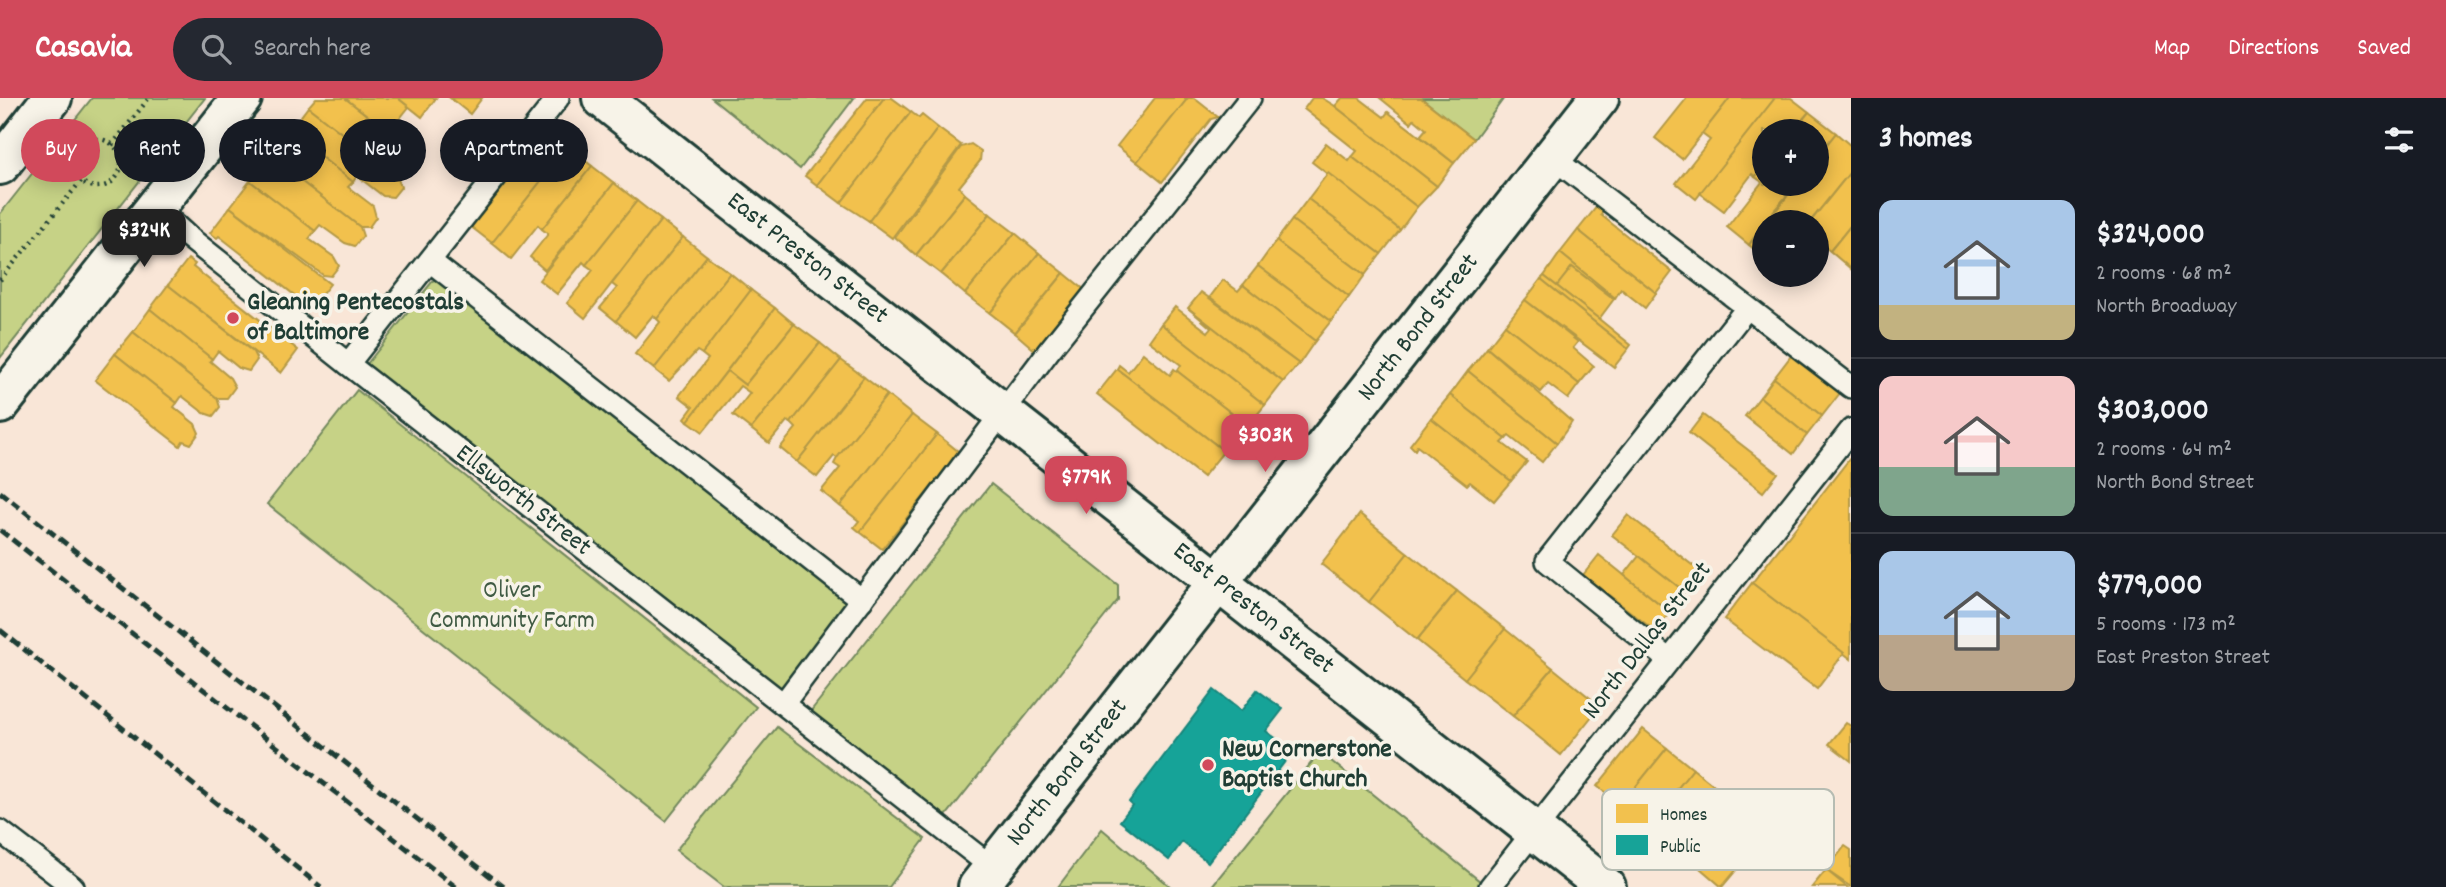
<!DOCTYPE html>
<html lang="en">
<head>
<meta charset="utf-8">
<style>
  body { margin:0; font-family:Dekko,sans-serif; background:#242831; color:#f1f3f6; height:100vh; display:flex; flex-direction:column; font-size:26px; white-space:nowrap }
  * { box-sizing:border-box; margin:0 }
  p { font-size:23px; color:#9ea1a6 }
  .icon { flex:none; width:38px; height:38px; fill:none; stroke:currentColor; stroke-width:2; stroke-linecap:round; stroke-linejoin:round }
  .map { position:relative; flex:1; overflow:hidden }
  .details { display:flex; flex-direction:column; background:#171b24; width:595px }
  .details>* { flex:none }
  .banner { position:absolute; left:21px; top:21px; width:665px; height:63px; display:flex; gap:14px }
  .fabs { position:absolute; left:1752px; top:21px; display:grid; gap:14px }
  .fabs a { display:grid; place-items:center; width:77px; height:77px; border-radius:50%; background:#171b24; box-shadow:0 4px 18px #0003; font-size:35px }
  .price { position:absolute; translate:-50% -60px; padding:0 16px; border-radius:14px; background:#d1495b; color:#fff; font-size:23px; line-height:46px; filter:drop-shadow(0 2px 4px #0008) }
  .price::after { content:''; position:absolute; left:50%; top:42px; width:21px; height:16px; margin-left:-10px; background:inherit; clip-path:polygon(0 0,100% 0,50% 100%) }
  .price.active { background:#222; color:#fff }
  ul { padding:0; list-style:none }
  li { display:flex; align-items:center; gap:21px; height:175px; padding:0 28px }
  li+li { border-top:2px solid #363941 }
  li span { display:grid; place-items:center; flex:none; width:196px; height:140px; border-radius:14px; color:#555 }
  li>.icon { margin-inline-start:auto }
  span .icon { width:84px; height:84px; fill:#fffc; stroke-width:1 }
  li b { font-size:30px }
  h2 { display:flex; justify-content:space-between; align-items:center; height:84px; padding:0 28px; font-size:30px }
  .pill { padding:0 24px; border-radius:32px; background:#171b24; box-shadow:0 4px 18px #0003; font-size:24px; line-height:63px }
  .pill.active { background:#d1495b; color:#fff }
  header { display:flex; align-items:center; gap:42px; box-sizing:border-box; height:98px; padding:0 35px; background:#d1495b; color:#fff }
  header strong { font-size:33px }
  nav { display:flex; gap:38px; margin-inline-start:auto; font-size:24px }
  .search { width:490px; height:63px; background:#242831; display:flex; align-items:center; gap:18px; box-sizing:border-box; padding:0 24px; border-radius:38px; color:#9ea1a6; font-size:26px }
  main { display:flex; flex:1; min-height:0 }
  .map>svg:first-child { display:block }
</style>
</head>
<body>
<header>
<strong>Casavia</strong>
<div class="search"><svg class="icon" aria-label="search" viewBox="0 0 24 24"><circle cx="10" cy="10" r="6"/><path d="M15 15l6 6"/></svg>Search here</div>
<nav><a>Map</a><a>Directions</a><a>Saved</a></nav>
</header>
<main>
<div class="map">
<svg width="1851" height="789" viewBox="0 0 1851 789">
  <rect width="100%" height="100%" fill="#f9e6d7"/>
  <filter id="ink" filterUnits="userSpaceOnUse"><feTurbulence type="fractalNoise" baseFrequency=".0143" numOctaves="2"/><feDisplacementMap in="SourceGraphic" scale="14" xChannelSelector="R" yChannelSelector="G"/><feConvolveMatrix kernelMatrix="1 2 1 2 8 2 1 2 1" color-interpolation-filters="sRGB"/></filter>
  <g filter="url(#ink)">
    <g fill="#c6d286" stroke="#72885d" stroke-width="2">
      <polygon points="92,0 205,0 0,260 0,116"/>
      <polygon points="712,0 854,0 800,71"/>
      <polygon points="1421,0 1504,0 1474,41"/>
      <polygon points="436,179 853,505 784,593 367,266"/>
      <polygon points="357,292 756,609 666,723 267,406"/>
      <polygon points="991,386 1118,487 1118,502 946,718 810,614"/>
      <polygon points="777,629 925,741 889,789 724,789 676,752"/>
      <polygon points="1320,654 1481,784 1477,789 1211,789"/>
      <polygon points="1102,731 1171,789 1058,789"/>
    </g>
    <g fill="#f2c14e" stroke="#b39946" stroke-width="2">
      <polygon points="316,0 345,0 389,34 371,58 308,9"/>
      <polygon points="345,0 398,0 409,9 389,34"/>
      <polygon points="398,0 436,0 422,19"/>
      <polygon points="450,0 482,0 470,16"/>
      <polygon points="867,0 884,0 817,87 805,78"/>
      <polygon points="884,0 892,0 911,14 841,105 817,87"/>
      <polygon points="1155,0 1188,0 1137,64 1117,48"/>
      <polygon points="1188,0 1194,0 1218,19 1211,21 1162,84 1137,64"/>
      <polygon points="1312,0 1322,0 1335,8 1437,88 1417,109 1352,59 1357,53 1304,11"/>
      <polygon points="1342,0 1359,0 1384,19 1388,14 1454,65 1437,88 1335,8"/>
      <polygon points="1380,0 1421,0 1474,41 1454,65 1420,38 1426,31 1414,21 1411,25"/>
      <polygon points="1687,0 1730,0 1682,61 1655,40"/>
      <polygon points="1730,0 1775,0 1696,101 1676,85 1710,42 1702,36"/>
      <polygon points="1775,0 1791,0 1809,14 1793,33 1764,33 1764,68 1755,79 1752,76 1724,113 1700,95"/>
      <polygon points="308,9 397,78 401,89 393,99 383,98 357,78 353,84 289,34"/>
      <polygon points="911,14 919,20 922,17 938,30 869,123 841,105"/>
      <polygon points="1809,14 1836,35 1816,60 1816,33 1793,33"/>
      <polygon points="542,30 568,49 492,145 470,128 540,37"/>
      <polygon points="938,30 961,47 892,140 869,123"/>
      <polygon points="289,34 353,84 348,89 373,108 376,119 369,129 360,129 270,59"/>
      <polygon points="1836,35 1851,48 1851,73 1810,124 1767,124 1797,86 1816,86 1816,60"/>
      <polygon points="1326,45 1349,63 1352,59 1417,109 1400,132 1312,64"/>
      <polygon points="971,46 981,53 980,63 959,89 965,96 916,157 895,139 961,49"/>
      <polygon points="568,49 592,68 542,131 538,127 511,161 492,145"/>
      <polygon points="270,59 360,129 363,138 355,148 345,145 320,127 315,133 250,83"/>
      <polygon points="592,68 614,85 545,172 530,159 548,136 542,131"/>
      <polygon points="1764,68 1764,86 1797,86 1764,124 1749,147 1727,129 1762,84 1755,79"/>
      <polygon points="1851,73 1851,127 1830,153 1816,143 1816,124 1810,124"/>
      <polygon points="1328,75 1400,132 1381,156 1308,101"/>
      <polygon points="250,83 315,133 309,141 334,159 339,168 331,178 323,177 230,109"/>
      <polygon points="614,85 637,103 586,167 583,164 557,196 539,182"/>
      <polygon points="965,96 990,116 941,176 916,157"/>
      <polygon points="1308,101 1381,156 1365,177 1292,122"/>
      <polygon points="637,103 661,122 585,220 567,205 593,172 586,167"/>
      <polygon points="1598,107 1603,112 1601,117 1672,174 1656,195 1578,132"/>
      <polygon points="230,109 330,186 311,210 219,138 217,140 210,135"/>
      <polygon points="990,116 1015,135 965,196 941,176"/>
      <polygon points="661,122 683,139 616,223 600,210 617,190 612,186"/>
      <polygon points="1292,122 1365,177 1349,199 1276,143"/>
      <polygon points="1851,127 1851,171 1830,153"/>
      <polygon points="1764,128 1764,159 1749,147"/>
      <polygon points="1578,132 1656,195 1645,210 1621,191 1615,200 1560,155"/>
      <polygon points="1015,135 1039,155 990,215 965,196"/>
      <polygon points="683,139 707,158 657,221 653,217 635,239 616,223"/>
      <polygon points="1276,143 1349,199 1331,223 1258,168"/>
      <polygon points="1039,155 1064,175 1015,235 990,215"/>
      <polygon points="1560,155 1615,200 1614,201 1572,169 1557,188 1544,178"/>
      <polygon points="707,158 730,175 654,271 635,256 660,224 657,221"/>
      <polygon points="188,161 195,166 193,169 298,252 281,275 168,187"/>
      <polygon points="1258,168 1331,223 1315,243 1243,187"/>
      <polygon points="1572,169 1614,201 1599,221 1557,188"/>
      <polygon points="730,175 751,192 702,256 697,253 669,283 654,271"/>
      <polygon points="1064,175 1086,193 1037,254 1015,235"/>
      <polygon points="1544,178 1599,221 1631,247 1628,251 1541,181"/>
      <polygon points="1541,181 1628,251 1614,269 1525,202"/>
      <polygon points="1223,182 1238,193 1243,187 1315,243 1299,266 1210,199"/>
      <polygon points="168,187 253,254 257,262 249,273 239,270 218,253 212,261 150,211"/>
      <polygon points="751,192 775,210 688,323 685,320 693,309 679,298 708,261 702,256"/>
      <polygon points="1201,194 1299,266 1283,284 1188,210"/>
      <polygon points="1525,202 1578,244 1573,250 1594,268 1579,286 1505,227"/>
      <polygon points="1175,209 1208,234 1211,230 1188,210 1283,284 1265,307 1161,226"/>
      <polygon points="775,210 794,226 745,287 727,273"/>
      <polygon points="150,211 212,261 210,263 230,280 235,289 227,300 217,300 133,234"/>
      <polygon points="794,226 820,245 751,331 733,317 750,295 740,288 703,334 688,323 727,273 745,287"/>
      <polygon points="1161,226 1265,307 1248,328 1177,273 1181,267 1149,243"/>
      <polygon points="1505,227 1579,286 1568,301 1548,286 1541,294 1487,250"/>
      <polygon points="133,234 217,300 220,309 213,318 204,315 182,298 177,305 115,256"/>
      <polygon points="820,245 841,262 791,325 787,323 769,345 751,331"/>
      <polygon points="1487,250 1572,324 1557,345 1468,273"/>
      <polygon points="1143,255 1170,277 1174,271 1177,273 1248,328 1227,355 1117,271 1119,267 1128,274"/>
      <polygon points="115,256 177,305 174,309 195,326 199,335 191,346 183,343 180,348 95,282"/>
      <polygon points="1791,258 1840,295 1822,318 1774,280"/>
      <polygon points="841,262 864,279 797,364 780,350 796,330 791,325"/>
      <polygon points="1117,271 1224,353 1203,379 1097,296"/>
      <polygon points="1468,273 1557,345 1542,364 1509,338 1506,341 1450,297"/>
      <polygon points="864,279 887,297 837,360 834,358 817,379 797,364"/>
      <polygon points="1774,280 1822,318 1807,337 1760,299"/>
      <polygon points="887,297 912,317 840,408 821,393 840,370 834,366 837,360"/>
      <polygon points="1450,297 1506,341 1502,345 1527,364 1511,383 1431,320"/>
      <polygon points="1760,299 1807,337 1793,356 1745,318"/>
      <polygon points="912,317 937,336 860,434 854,429 859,423 840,408"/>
      <polygon points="1703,317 1778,375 1763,394 1689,335"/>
      <polygon points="1431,320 1511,383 1494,403 1470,384 1467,387 1417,348 1415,352 1410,347"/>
      <polygon points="937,336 959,354 882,451 860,434"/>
      <polygon points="1851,359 1851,561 1752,485"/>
      <polygon points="1360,416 1408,455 1369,504 1321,466"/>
      <polygon points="1628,417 1701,474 1685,494 1612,437"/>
      <polygon points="1408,455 1457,493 1417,542 1369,504"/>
      <polygon points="1599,457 1670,514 1655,533 1583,477"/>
      <polygon points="1639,458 1685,494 1670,514 1624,477"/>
      <polygon points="1752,485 1844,555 1817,591 1724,521"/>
      <polygon points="1457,493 1505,531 1465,581 1417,542"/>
      <polygon points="1505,531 1553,570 1513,618 1465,581"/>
      <polygon points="1553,570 1600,608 1561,657 1513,618"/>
      <polygon points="1846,625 1851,628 1851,663 1829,646"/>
      <polygon points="1643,631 1667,650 1621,707 1597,688"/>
      <polygon points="1667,650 1693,671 1647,729 1621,707"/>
      <polygon points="1693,671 1718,691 1672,748 1647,729"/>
      <polygon points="1745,713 1770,732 1722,789 1700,770"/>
      <polygon points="1845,748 1851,752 1851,789 1826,772"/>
      <polygon points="1826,772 1847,789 1812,789"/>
    </g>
    <polygon fill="#17a398" stroke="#19847a" stroke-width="2" points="1214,592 1241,613 1257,592 1283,611 1266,633 1293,653 1208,764 1182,744 1169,762 1120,723 1132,707 1129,704"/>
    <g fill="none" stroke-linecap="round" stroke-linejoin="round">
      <defs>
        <g id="lane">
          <polyline points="1553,60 1851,289"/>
          <polyline points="155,109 187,138 348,266 993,770"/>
          <polyline points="430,163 862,502"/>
          <polyline points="348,266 558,0"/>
          <polyline points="1669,562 1547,463 1747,210"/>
          <polyline points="784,605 1048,254 1250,0"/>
          <polyline points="0,733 73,789"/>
          <polyline points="1490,789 1851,332"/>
        </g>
        <polyline id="street" points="978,789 1599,0"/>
        <g id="secondary">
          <polyline points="602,0 1606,789"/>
          <polyline points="0,67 52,0"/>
          <polyline points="0,306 242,0"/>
        </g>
      </defs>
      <use href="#lane" stroke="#1f3d34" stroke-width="26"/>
      <use href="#street" stroke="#1f3d34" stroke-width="44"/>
      <use href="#secondary" stroke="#1f3d34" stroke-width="44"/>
      <g stroke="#1f3d34" stroke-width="4.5" stroke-dasharray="2 5" stroke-linecap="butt">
        <circle cx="97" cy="65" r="24"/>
        <polyline points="112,47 149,0"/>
        <polyline points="0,182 81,83"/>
      </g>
      <use href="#lane" stroke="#f7f3e8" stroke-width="21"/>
      <use href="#street" stroke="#f7f3e8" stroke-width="38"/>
      <use href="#secondary" stroke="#f7f3e8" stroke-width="38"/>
      <g stroke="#1f3d34" stroke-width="5" stroke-dasharray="10 5" stroke-linecap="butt">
        <polyline points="0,394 504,789"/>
        <polyline points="0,432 456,789"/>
        <polyline points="0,532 321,789"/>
      </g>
    </g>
  </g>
  <g fill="#d1495b" stroke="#f7f3e8" stroke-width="2.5">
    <circle cx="233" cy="220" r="7"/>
    <circle cx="1208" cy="667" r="7"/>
  </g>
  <g text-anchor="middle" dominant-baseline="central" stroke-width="7" stroke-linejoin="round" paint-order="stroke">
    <g font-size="26" fill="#1f3d34" stroke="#f7f3e8">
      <text transform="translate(807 161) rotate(38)">East Preston Street</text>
      <text transform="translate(1419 230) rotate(-52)">North Bond Street</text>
      <text transform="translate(523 403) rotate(38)">Ellsworth Street</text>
      <text transform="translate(1253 511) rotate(38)">East Preston Street</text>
      <text transform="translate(1648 543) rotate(-52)">North Dallas Street</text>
      <text transform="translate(1068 675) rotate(-52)">North Bond Street</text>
    </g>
    <g font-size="26" font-weight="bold" fill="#1f3d34" stroke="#f7f3e8" text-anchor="start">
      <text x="247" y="205">Gleaning Pentecostals<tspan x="247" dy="30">of Baltimore</tspan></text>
      <text x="1222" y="652">New Cornerstone<tspan x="1222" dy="30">Baptist Church</tspan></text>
    </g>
    <g font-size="26" fill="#405b44" stroke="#f7f3e8">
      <text x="512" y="493">Oliver<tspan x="512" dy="30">Community Farm</tspan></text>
    </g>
  </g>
  <rect x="1602" y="691" width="232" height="81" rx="10" fill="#f7f3e8" stroke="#b6bcb2" stroke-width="2"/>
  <rect x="1616" y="706" width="32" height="19" fill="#f2c14e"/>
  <rect x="1616" y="737" width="32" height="20" fill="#17a398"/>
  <g font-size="19" fill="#1f3d34">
    <text x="1660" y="722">Homes</text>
    <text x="1660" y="754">Public</text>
  </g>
</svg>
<div class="fabs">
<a>+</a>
<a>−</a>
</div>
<b class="price active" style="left:144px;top:171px">$324K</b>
<b class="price" style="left:1265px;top:376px">$303K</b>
<b class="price" style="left:1086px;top:418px">$779K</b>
<div class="banner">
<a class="pill active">Buy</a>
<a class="pill">Rent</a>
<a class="pill">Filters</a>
<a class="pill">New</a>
<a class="pill">Apartment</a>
</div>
</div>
<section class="details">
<h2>3 homes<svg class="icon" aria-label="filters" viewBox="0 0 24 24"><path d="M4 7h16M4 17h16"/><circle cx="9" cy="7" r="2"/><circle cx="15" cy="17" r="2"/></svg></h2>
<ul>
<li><span style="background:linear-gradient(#a9c7e8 75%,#c2b280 0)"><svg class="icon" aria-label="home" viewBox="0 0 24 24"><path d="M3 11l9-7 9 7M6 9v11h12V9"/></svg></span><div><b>$324,000</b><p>2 rooms · 68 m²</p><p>North Broadway</p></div></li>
<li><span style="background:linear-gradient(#f6c9c9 65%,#7fa58c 0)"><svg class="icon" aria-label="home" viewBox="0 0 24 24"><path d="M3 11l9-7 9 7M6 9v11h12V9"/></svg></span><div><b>$303,000</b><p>2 rooms · 64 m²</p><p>North Bond Street</p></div></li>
<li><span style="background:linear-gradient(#a9c7e8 60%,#b9a48a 0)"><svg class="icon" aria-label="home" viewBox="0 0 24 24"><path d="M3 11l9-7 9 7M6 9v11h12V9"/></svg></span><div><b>$779,000</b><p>5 rooms · 173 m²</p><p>East Preston Street</p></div></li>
</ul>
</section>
</main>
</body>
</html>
